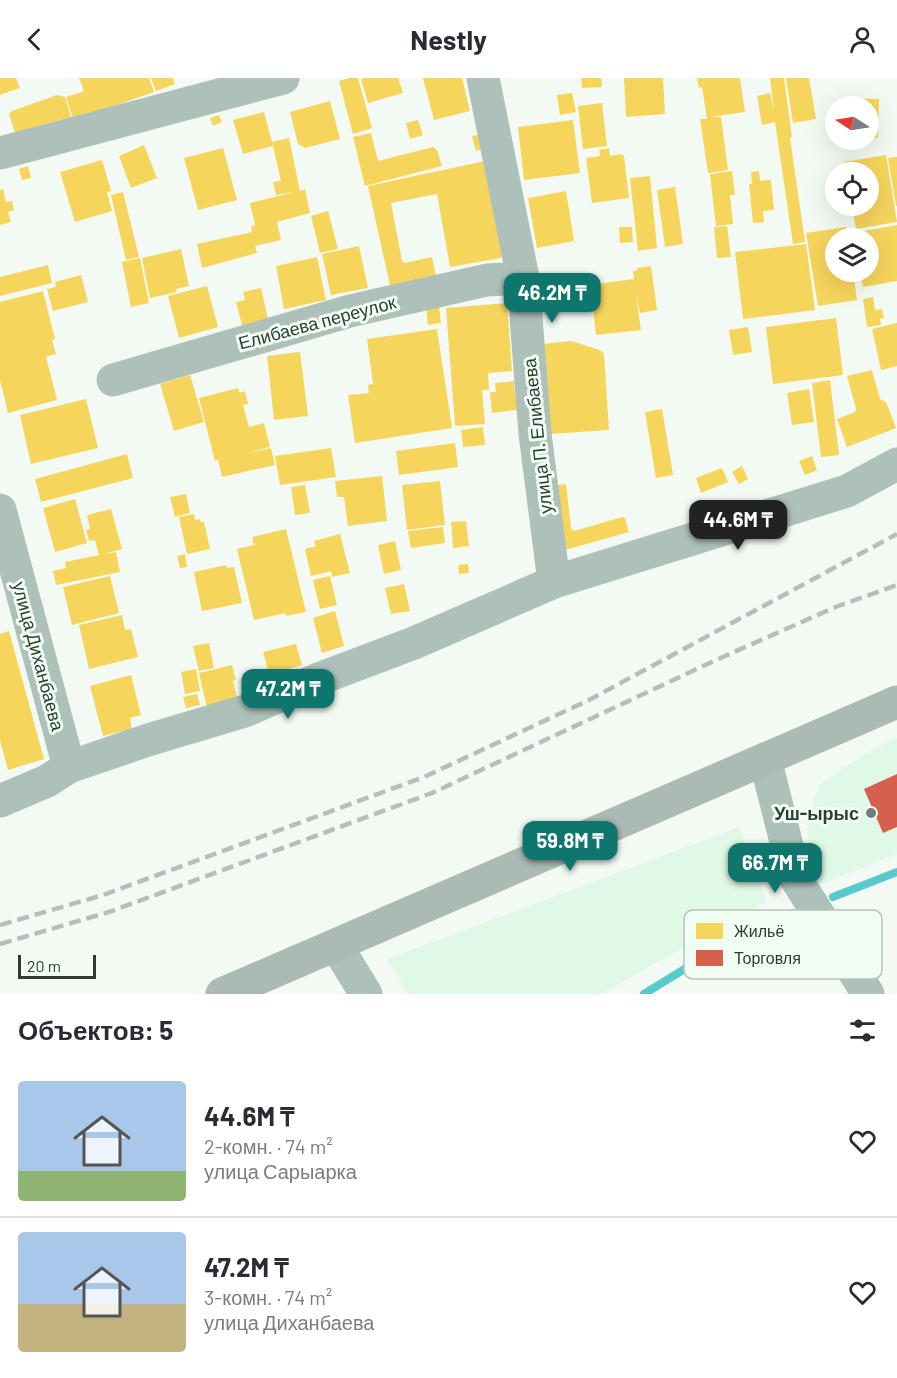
<!DOCTYPE html>
<html lang="ru">
<head>
<meta charset="utf-8">
<style>
  body { margin:0; font-family:Barlow,sans-serif; background:#f7f7f7; color:#2b2b33; height:100vh; display:flex; flex-direction:column; font-size:22px; white-space:nowrap }
  * { box-sizing:border-box; margin:0 }
  p { font-size:20px; color:#7c7c81 }
  .icon { flex:none; width:33px; height:33px; fill:none; stroke:currentColor; stroke-width:2; stroke-linecap:round; stroke-linejoin:round }
  .map { position:relative; height:916px; overflow:hidden }
  .details { display:flex; flex-direction:column; background:#fff; flex:1 }
  .details>* { flex:none }
  .needle { width:39px; rotate:282deg }
  .fabs { position:absolute; left:825px; top:18px; display:grid; gap:12px }
  .fabs a { display:grid; place-items:center; width:54px; height:54px; border-radius:50%; background:#fff; box-shadow:0 6px 24px #0002; font-size:30px }
  .scale { position:absolute; left:18px; bottom:15px; width:78px; box-sizing:border-box; padding-left:6px; border:3px solid #2f3c33; border-top:0; font-size:16px; line-height:21px; white-space:nowrap; color:#2f3c33; -webkit-text-stroke:4px #f0fdf3; paint-order:stroke }
  .price { position:absolute; translate:-50% -51px; padding:0 14px; border-radius:12px; background:#0f766e; color:#fff; font-size:20px; line-height:39px; filter:drop-shadow(0 2px 3px #0008) }
  .price::after { content:''; position:absolute; left:50%; top:36px; width:18px; height:14px; margin-left:-9px; background:inherit; clip-path:polygon(0 0,100% 0,50% 100%) }
  .price.active { background:#222; color:#fff }
  ul { padding:0; list-style:none }
  li { display:flex; align-items:center; gap:18px; height:150px; padding:0 18px }
  li+li { border-top:2px solid #e1e1e2 }
  li span { display:grid; place-items:center; flex:none; width:168px; height:120px; border-radius:6px; color:#555 }
  li>.icon { margin-inline-start:auto }
  span .icon { width:72px; height:72px; fill:#fffc; stroke-width:1 }
  li b { font-size:26px }
  h2 { display:flex; justify-content:space-between; align-items:center; height:72px; padding:0 18px; font-size:26px }
  header { display:flex; justify-content:space-between; align-items:center; height:78px; padding:0 18px; background:#fff; font-size:27px; font-weight:700 }
  .map>svg:first-child { display:block }
</style>
</head>
<body>
<header><svg class="icon" aria-label="back" viewBox="0 0 24 24"><path d="M15 5l-7 7 7 7"/></svg>Nestly<svg class="icon" aria-label="person" viewBox="0 0 24 24"><circle cx="12" cy="8" r="4"/><path d="M4 21q1-7 8-7t8 7"/></svg></header>
<div class="map">
<svg width="897" height="916" viewBox="0 0 897 916">
  <rect width="100%" height="100%" fill="#f3faf4"/>
  <g fill="#e0f9e6">
    <polygon points="897,660 897,776 812,810 807,747 818,708 871,672"/>
    <polygon points="739,749 767,823 601,916 408,916 387,881"/>
  </g>
  <g fill="#f6d55c">
    <polygon points="0,0 16,0 20,10 0,17"/>
    <polygon points="79,0 149,0 154,14 94,35 89,34 73,40 66,19 84,13"/>
    <polygon points="151,0 173,0 175,6 156,13"/>
    <polygon points="349,0 358,0 372,50 353,56 339,3"/>
    <polygon points="365,0 398,0 403,15 368,25 361,1"/>
    <polygon points="423,0 462,0 470,33 434,42"/>
    <polygon points="581,0 601,0 602,9 582,10"/>
    <polygon points="624,0 663,0 665,36 626,39"/>
    <polygon points="697,0 740,0 745,34 711,39 721,39 728,92 708,95 700,41 707,41 702,9 699,10"/>
    <polygon points="770,0 784,0 792,59 790,60 805,164 793,166 775,44 762,47 757,18 770,15 774,33"/>
    <polygon points="786,0 809,0 816,41 793,45"/>
    <polygon points="572,15 576,34 560,37 557,17"/>
    <polygon points="57,17 65,19 71,39 15,55 9,36 12,33"/>
    <polygon points="840,20 879,21 878,60 868,60 868,28 840,28"/>
    <polygon points="330,23 340,61 305,70 298,66 290,34"/>
    <polygon points="602,25 607,68 583,71 578,28"/>
    <polygon points="264,34 272,64 289,60 300,113 305,111 310,135 277,144 281,162 255,168 257,175 202,190 197,166 252,154 251,148 255,147 250,125 295,114 276,117 273,104 281,103 273,68 243,76 233,42"/>
    <polygon points="219,37 222,44 213,48 210,40"/>
    <polygon points="418,42 423,57 410,61 406,45"/>
    <polygon points="573,42 580,95 524,102 518,49"/>
    <polygon points="371,55 378,83 433,69 437,72 442,88 365,108 353,59"/>
    <polygon points="481,56 485,70 476,73 472,58"/>
    <polygon points="144,67 157,100 131,110 119,78"/>
    <polygon points="223,70 237,122 198,132 184,80"/>
    <polygon points="609,70 610,78 621,76 624,78 629,120 592,125 586,80 600,78 599,72"/>
    <polygon points="886,77 897,144 856,151 852,128 868,128 868,94 846,94 844,84"/>
    <polygon points="897,79 897,128 896,128 888,80"/>
    <polygon points="102,82 111,113 107,114 112,133 75,144 60,94"/>
    <polygon points="485,83 504,173 501,180 450,189 437,116 391,125 402,183 405,185 432,179 437,202 391,212 368,108"/>
    <polygon points="28,88 31,100 22,102 19,91"/>
    <polygon points="732,93 735,117 730,117 733,146 716,148 710,96"/>
    <polygon points="759,93 760,103 771,102 774,132 763,133 764,144 753,145 749,106 752,106 751,94"/>
    <polygon points="650,98 657,170 638,173 630,100"/>
    <polygon points="675,109 683,166 665,169 657,112"/>
    <polygon points="3,111 6,124 12,123 14,132 8,134 11,144 0,147 0,112"/>
    <polygon points="566,113 574,163 537,170 528,120"/>
    <polygon points="123,114 139,179 126,182 111,117"/>
    <polygon points="328,133 338,171 320,175 311,138"/>
    <polygon points="897,147 897,203 863,209 860,194 868,194 868,160 854,160 853,155"/>
    <polygon points="727,148 731,179 717,180 714,149"/>
    <polygon points="619,149 632,149 633,164 620,165"/>
    <polygon points="846,149 848,160 836,160 836,194 853,194 857,222 818,228 806,155"/>
    <polygon points="806,166 815,232 743,241 735,174"/>
    <polygon points="359,168 368,210 331,217 322,176"/>
    <polygon points="181,171 189,208 176,211 177,214 150,220 142,180"/>
    <polygon points="317,179 326,222 284,231 276,188"/>
    <polygon points="140,180 149,225 131,229 122,184"/>
    <polygon points="48,187 52,205 0,218 0,199"/>
    <polygon points="651,188 657,232 640,235 636,217 641,252 596,257 590,207 634,201 633,193 638,192 637,190"/>
    <polygon points="81,197 88,224 53,233 47,211 56,209 55,204"/>
    <polygon points="207,208 218,249 179,260 168,218"/>
    <polygon points="261,210 269,245 243,251 236,224 245,222 243,214"/>
    <polygon points="43,213 55,261 52,262 56,276 46,279 57,322 8,335 0,302 0,224"/>
    <polygon points="873,219 875,232 882,231 884,240 880,241 881,247 867,249 863,221"/>
    <polygon points="507,225 512,293 488,295 489,312 482,312 485,346 455,348 446,230"/>
    <polygon points="439,229 441,245 428,247 426,230"/>
    <polygon points="836,240 843,297 773,306 766,249"/>
    <polygon points="897,245 897,288 881,292 872,251"/>
    <polygon points="748,249 752,274 733,277 729,252"/>
    <polygon points="437,251 452,350 355,365 348,317 369,315 368,307 373,306 367,261"/>
    <polygon points="571,263 600,272 604,276 609,352 550,356 543,266"/>
    <polygon points="300,274 308,338 274,342 267,278"/>
    <polygon points="872,292 880,321 886,324 896,350 847,369 837,341 855,334 856,331 847,298"/>
    <polygon points="190,297 204,344 174,353 160,306"/>
    <polygon points="830,302 839,377 821,379 812,305"/>
    <polygon points="514,303 517,332 492,335 490,314 496,314 495,305"/>
    <polygon points="238,310 239,315 245,313 248,326 243,327 249,349 264,345 270,369 244,376 271,370 275,387 222,399 218,382 215,383 199,320"/>
    <polygon points="809,311 814,344 792,347 787,315"/>
    <polygon points="86,321 98,370 31,386 20,337"/>
    <polygon points="662,331 673,397 656,400 645,334"/>
    <polygon points="483,349 485,367 463,369 461,352"/>
    <polygon points="455,365 458,389 399,397 396,373"/>
    <polygon points="331,370 336,399 280,407 275,378"/>
    <polygon points="127,376 133,400 41,424 35,401"/>
    <polygon points="812,378 817,392 805,397 799,383"/>
    <polygon points="742,388 748,401 739,406 732,394"/>
    <polygon points="722,390 728,404 701,415 696,400"/>
    <polygon points="382,398 387,443 348,448 344,419 337,419 335,403"/>
    <polygon points="440,403 445,447 407,452 402,407"/>
    <polygon points="566,406 571,450 574,453 622,439 625,440 629,454 565,472 551,408"/>
    <polygon points="305,407 310,435 295,437 291,409"/>
    <polygon points="186,416 190,435 175,439 170,419"/>
    <polygon points="75,421 87,465 55,474 43,430"/>
    <polygon points="111,431 122,471 104,476 116,474 120,494 56,507 53,493 66,490 65,484 99,477 95,462 89,463 86,452 90,451 87,437"/>
    <polygon points="194,436 195,442 200,441 201,444 204,444 210,471 187,476 179,439"/>
    <polygon points="466,443 469,468 453,470 451,444"/>
    <polygon points="443,449 445,465 411,470 408,453"/>
    <polygon points="286,451 306,534 286,538 286,535 254,542 237,471 254,467 252,459"/>
    <polygon points="340,456 350,495 332,499 331,493 311,498 305,471 316,468 314,463"/>
    <polygon points="395,463 401,492 384,496 378,467"/>
    <polygon points="185,476 187,489 180,490 177,478"/>
    <polygon points="468,486 469,495 459,496 458,487"/>
    <polygon points="226,487 227,490 234,489 242,525 202,533 194,494"/>
    <polygon points="110,498 119,535 72,547 63,509"/>
    <polygon points="330,498 337,527 320,531 313,502"/>
    <polygon points="404,506 410,533 391,536 385,510"/>
    <polygon points="335,533 344,568 322,575 313,540"/>
    <polygon points="122,537 125,552 131,551 138,579 89,591 79,547"/>
    <polygon points="9,553 44,681 8,692 0,662 0,556"/>
    <polygon points="209,565 214,590 199,593 193,568"/>
    <polygon points="296,566 302,587 269,596 263,574"/>
    <polygon points="232,587 236,602 233,603 238,623 207,630 199,595"/>
    <polygon points="196,591 200,613 185,616 181,594"/>
    <polygon points="131,597 141,637 130,640 132,651 103,658 90,608"/>
    <polygon points="197,616 200,627 186,630 183,619"/>
  </g>
  <polygon fill="#d6604d" points="897,696 897,749 883,755 864,711"/>
  <g fill="none" stroke-linecap="round" stroke-linejoin="round">
    <g stroke="#5ac9ce" stroke-width="8">
      <polyline points="833,819 897,794"/>
      <polyline points="644,916 743,855 792,835"/>
    </g>
    <g stroke="#adc0ba" stroke-width="33">
      <polyline points="483,0 523,200 535,356 554,504"/>
      <polyline points="0,75 283,0"/>
      <polyline points="113,302 350,233 487,202 523,200"/>
      <polyline points="0,432 69,689"/>
      <polyline points="765,681 795,799 868,916"/>
      <polyline points="0,723 47,703 69,689 148,662 245,633 316,602 414,565 554,504 847,413 897,386"/>
      <polyline points="336,867 366,916"/>
    </g>
    <polyline stroke="#acbab4" stroke-width="33" points="222,916 897,624"/>
    <g stroke="#b2bfba" stroke-width="4.5" stroke-dasharray="12 6" stroke-linecap="butt">
      <polyline points="0,847 103,817 424,699 589,622 897,456"/>
      <polyline points="0,866 109,834 432,715 716,582 838,528 897,507"/>
    </g>
  </g>
  <circle fill="#747e77" stroke="#f0fdf3" stroke-width="2" cx="871" cy="735" r="6"/>
  <g text-anchor="middle" dominant-baseline="central" stroke-width="6" stroke-linejoin="round" paint-order="stroke">
    <g font-size="18" fill="#2f3c33" stroke="#f0fdf3">
      <text transform="translate(317 244) rotate(-15)">Елибаева переулок</text>
      <text transform="translate(537 358) rotate(-96)">улица П. Елибаева</text>
      <text transform="translate(39 578) rotate(75)">улица Диханбаева</text>
    </g>
    <g font-size="18" font-weight="bold" fill="#2f3c33" stroke="#f0fdf3" text-anchor="end">
      <text x="859" y="735">Уш-ырыс</text>
    </g>
  </g>
  <rect x="684" y="832" width="198" height="69" rx="9" fill="#f0fdf3" stroke="#b6c3b9" stroke-width="1.5"/>
  <rect x="696" y="845" width="27" height="16" fill="#f6d55c"/>
  <rect x="696" y="872" width="27" height="16" fill="#d6604d"/>
  <g font-size="16" fill="#2f3c33">
    <text x="734" y="859">Жильё</text>
    <text x="734" y="886">Торговля</text>
  </g>
</svg>
<div class="fabs">
<a><svg class="needle" viewBox="-14 -14 28 28"><path d="M0-13l5 13h-10z" fill="#e53935"/><path d="M0 13l5-13h-10z" fill="#7c7c81"/></svg></a>
<a><svg class="icon" aria-label="locate" viewBox="0 0 24 24"><circle cx="12" cy="12" r="6"/><path d="M12 2v4M12 18v4M2 12h4M18 12h4"/></svg></a>
<a><svg class="icon" aria-label="layers" viewBox="0 0 24 24"><path d="M12 4l9 5-9 5-9-5zM3 14l9 5 9-5"/></svg></a>
</div>
<div class="scale">20 m</div>
<b class="price" style="left:552px;top:246px">46.2M ₸</b>
<b class="price active" style="left:738px;top:473px">44.6M ₸</b>
<b class="price" style="left:288px;top:642px">47.2M ₸</b>
<b class="price" style="left:570px;top:794px">59.8M ₸</b>
<b class="price" style="left:775px;top:816px">66.7M ₸</b>
</div>
<section class="details">
<h2>Объектов: 5<svg class="icon" aria-label="filters" viewBox="0 0 24 24"><path d="M4 7h16M4 17h16"/><circle cx="9" cy="7" r="2"/><circle cx="15" cy="17" r="2"/></svg></h2>
<ul>
<li><span style="background:linear-gradient(#a9c7e8 75%,#8fb573 0)"><svg class="icon" aria-label="home" viewBox="0 0 24 24"><path d="M3 11l9-7 9 7M6 9v11h12V9"/></svg></span><div><b>44.6M ₸</b><p>2-комн. · 74 m²</p><p>улица Сарыарка</p></div><svg class="icon" aria-label="heart" viewBox="0 0 24 24"><path d="M12 20l-8-8c-3-5 5-10 8-4 3-6 11-1 8 4z"/></svg></li>
<li><span style="background:linear-gradient(#a9c7e8 60%,#c2b280 0)"><svg class="icon" aria-label="home" viewBox="0 0 24 24"><path d="M3 11l9-7 9 7M6 9v11h12V9"/></svg></span><div><b>47.2M ₸</b><p>3-комн. · 74 m²</p><p>улица Диханбаева</p></div><svg class="icon" aria-label="heart" viewBox="0 0 24 24"><path d="M12 20l-8-8c-3-5 5-10 8-4 3-6 11-1 8 4z"/></svg></li>
</ul>
</section>
</body>
</html>
